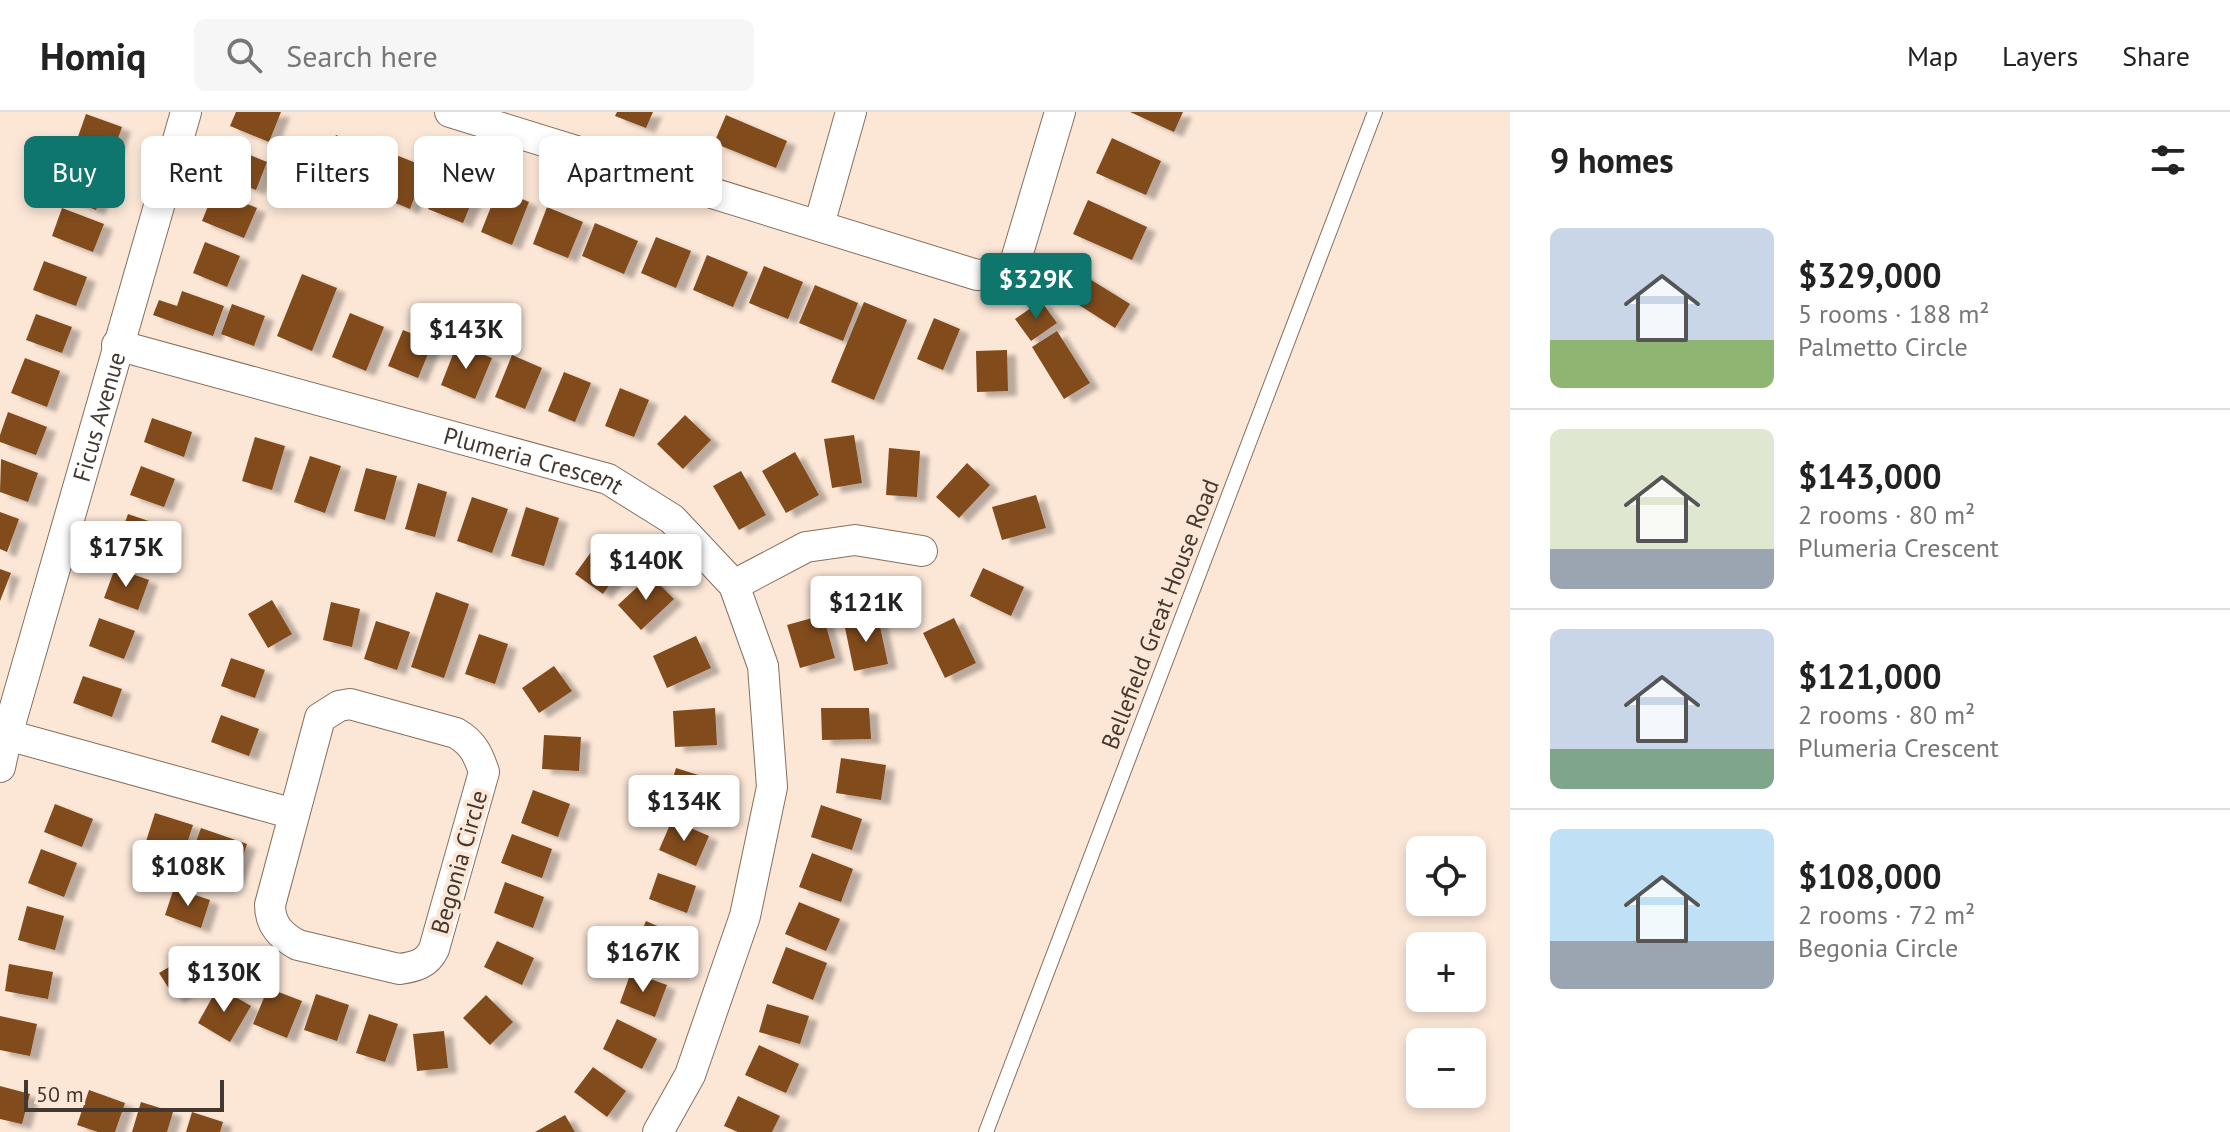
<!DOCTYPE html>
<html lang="en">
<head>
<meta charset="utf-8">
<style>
  body { margin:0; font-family:"PT Sans",sans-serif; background:#f6f6f6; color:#222; height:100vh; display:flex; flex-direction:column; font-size:30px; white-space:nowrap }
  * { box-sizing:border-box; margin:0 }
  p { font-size:26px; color:#767676 }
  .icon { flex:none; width:44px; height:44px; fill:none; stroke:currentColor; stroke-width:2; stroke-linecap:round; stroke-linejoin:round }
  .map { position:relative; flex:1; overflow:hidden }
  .side { display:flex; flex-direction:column; background:#fff; width:720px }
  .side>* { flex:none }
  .banner { position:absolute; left:24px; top:24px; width:760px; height:72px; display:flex; gap:16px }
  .fabs { position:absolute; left:1406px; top:724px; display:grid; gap:16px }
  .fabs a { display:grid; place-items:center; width:80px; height:80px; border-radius:12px; background:#fff; box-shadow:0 4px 12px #0003; font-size:40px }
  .scale { position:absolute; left:24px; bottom:20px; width:200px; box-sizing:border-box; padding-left:8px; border:4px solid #433830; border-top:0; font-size:22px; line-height:28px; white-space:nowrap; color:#433830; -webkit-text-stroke:6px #fce7d7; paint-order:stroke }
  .price { position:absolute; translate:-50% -68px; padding:0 18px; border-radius:8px; background:#fff; color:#222; font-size:26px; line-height:52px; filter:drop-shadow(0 2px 4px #0008) }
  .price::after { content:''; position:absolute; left:50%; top:48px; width:24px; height:18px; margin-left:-12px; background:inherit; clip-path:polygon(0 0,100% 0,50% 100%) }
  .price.current { background:#0f766e; color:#fff }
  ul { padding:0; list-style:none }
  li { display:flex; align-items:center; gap:24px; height:200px; padding:0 40px }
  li+li { border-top:2px solid #e0e0e0 }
  li span { display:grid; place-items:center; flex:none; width:224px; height:160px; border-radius:12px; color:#555 }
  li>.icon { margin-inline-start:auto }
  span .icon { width:96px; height:96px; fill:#fffc; stroke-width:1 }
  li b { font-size:34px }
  h2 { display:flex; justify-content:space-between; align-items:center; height:96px; padding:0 40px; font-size:34px }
  .pill { padding:0 28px; border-radius:12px; background:#fff; box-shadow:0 4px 12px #0003; font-size:28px; line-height:72px }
  .pill.current { background:#0f766e; color:#fff }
  header { display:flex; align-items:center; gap:48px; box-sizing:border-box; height:112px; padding:0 40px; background:#fff; border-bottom:2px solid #e0e0e0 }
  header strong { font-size:38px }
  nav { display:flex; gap:44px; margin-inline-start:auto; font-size:28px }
  .search { width:560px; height:72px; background:#f6f6f6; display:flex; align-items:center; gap:20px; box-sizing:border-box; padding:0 28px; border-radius:12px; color:#767676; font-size:30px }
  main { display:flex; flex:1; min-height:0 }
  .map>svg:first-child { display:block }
</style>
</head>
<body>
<header>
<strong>Homiq</strong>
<div class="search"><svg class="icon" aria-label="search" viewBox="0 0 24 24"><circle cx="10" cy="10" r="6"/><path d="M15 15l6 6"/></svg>Search here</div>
<nav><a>Map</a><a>Layers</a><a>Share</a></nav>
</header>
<main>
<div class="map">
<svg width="1510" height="1020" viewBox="0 0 1510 1020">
  <defs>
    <filter id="shadow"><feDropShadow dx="9" dy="5" stdDeviation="2" flood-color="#0004"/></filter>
  </defs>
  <rect width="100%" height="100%" fill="#fce7d7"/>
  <g fill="#814b1b" filter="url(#shadow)">
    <polygon points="236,0 281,0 269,30 230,14"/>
    <polygon points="617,0 653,0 646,16 615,4"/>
    <polygon points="1130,0 1183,0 1174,20"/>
    <polygon points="86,2 122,15 110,49 74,36"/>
    <polygon points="726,3 787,29 776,56 714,31"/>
    <polygon points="336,23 372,38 356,78 320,63"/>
    <polygon points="1112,26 1161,49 1146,83 1096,61"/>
    <polygon points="225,33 267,50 256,78 214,61"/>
    <polygon points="391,41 426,55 410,97 374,82"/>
    <polygon points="64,53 107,69 96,98 54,82"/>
    <polygon points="445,56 480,70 463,111 428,97"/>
    <polygon points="498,77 529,90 512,133 481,120"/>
    <polygon points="214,79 257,96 244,126 202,109"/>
    <polygon points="1088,88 1147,115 1132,148 1073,122"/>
    <polygon points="547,95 583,110 568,146 533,132"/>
    <polygon points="62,96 104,112 93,140 52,124"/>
    <polygon points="595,111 638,129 624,162 582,144"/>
    <polygon points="656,125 691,139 676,176 641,161"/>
    <polygon points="205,130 240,144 227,175 193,161"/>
    <polygon points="707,143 748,160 733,195 693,178"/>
    <polygon points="44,149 87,165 76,194 33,178"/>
    <polygon points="764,154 803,170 788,207 749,191"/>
    <polygon points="1080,161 1130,192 1115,216 1065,184"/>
    <polygon points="302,162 337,176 312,239 277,224"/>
    <polygon points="815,173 858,191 843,229 799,211"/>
    <polygon points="182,179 224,194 213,224 153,203 159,188 177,194"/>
    <polygon points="1041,189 1057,211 1031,229 1015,207"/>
    <polygon points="864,190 907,208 874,288 831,270"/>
    <polygon points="232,192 265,204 254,234 221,222"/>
    <polygon points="350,201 384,215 366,259 332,245"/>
    <polygon points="36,202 72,215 62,241 26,228"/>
    <polygon points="934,206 960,217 943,258 917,247"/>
    <polygon points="403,218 433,230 418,266 388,254"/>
    <polygon points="1057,219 1090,271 1064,287 1032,235"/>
    <polygon points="457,232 492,246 475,287 441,273"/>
    <polygon points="1007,238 1008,279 977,280 976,239"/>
    <polygon points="512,243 542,256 525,297 495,285"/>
    <polygon points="25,246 60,259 47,295 11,281"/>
    <polygon points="564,260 591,271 575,310 548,299"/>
    <polygon points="620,276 649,288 634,325 605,314"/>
    <polygon points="8,300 47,315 36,343 0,330 0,323"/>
    <polygon points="685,303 711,328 683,357 657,332"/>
    <polygon points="152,306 192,320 184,345 144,330"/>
    <polygon points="854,323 862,371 832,376 824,327"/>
    <polygon points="255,325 285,334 272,378 242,369"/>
    <polygon points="889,336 920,339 917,385 886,383"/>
    <polygon points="795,340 819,383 786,401 762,359"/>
    <polygon points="310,344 341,354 325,401 294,390"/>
    <polygon points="1,347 38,361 28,390 0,380"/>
    <polygon points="967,351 990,373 959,406 936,385"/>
    <polygon points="141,354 175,367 164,395 130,383"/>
    <polygon points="366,356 397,364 385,408 354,399"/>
    <polygon points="741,359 766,403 739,418 713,374"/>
    <polygon points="418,371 447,380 435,425 405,417"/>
    <polygon points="1036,383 1046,416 1002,428 992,395"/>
    <polygon points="472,385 508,397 492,441 457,429"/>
    <polygon points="526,395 559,406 544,454 511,444"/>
    <polygon points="0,400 19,407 7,440 0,437"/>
    <polygon points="128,402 166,415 155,446 117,432"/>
    <polygon points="602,425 629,445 603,482 575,462"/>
    <polygon points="115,456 149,468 138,498 104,486"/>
    <polygon points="983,456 1024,475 1011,504 970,484"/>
    <polygon points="0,457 11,461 0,489"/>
    <polygon points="650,463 674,487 641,518 618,493"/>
    <polygon points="436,480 469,492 444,566 411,555"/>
    <polygon points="272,488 292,522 268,536 248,502"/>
    <polygon points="331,490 360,497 352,535 323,528"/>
    <polygon points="823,503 835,546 800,556 787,513"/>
    <polygon points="878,505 888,552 854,559 844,511"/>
    <polygon points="99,506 135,519 124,547 89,534"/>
    <polygon points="954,506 976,551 945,566 923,521"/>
    <polygon points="376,509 410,520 397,558 364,547"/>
    <polygon points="479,522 508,532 495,572 465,562"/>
    <polygon points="696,524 711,556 667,576 653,544"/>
    <polygon points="231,546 265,558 255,586 221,574"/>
    <polygon points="554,554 572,579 539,601 522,576"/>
    <polygon points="83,564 122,577 112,605 73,591"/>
    <polygon points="715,596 717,633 675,635 673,599"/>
    <polygon points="821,596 869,596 871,627 822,628"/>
    <polygon points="221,603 259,617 249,644 211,630"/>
    <polygon points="544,623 581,625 579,659 542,657"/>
    <polygon points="841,646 886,653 881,688 836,681"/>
    <polygon points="676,656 717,669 707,703 666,690"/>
    <polygon points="533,678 570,692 558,725 521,711"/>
    <polygon points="55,692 93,707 82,735 44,720"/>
    <polygon points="821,693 862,707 852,738 811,725"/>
    <polygon points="155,701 193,713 179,756 141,745"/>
    <polygon points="672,708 709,724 696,754 659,738"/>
    <polygon points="201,716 247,732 235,768 188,751"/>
    <polygon points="512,722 552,737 542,766 501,751"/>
    <polygon points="41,737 77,751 64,785 28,771"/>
    <polygon points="812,741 853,757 841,790 799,775"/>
    <polygon points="658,761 696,774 687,801 649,787"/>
    <polygon points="505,770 544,785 533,816 494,801"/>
    <polygon points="174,776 210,788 201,816 165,803"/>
    <polygon points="799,790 840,807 826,839 785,822"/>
    <polygon points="27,794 64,804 55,838 18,828"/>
    <polygon points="646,809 680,824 667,854 633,839"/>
    <polygon points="497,829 534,846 522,873 484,855"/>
    <polygon points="786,835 827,851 813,888 772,871"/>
    <polygon points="194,840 209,864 175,886 159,861"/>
    <polygon points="9,852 53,860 48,887 5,879"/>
    <polygon points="631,860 667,873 655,905 620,891"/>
    <polygon points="218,875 251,894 230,930 198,911"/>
    <polygon points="268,876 302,889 287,926 253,912"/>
    <polygon points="316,882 349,893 337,929 304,918"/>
    <polygon points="486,883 513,910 490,933 463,906"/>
    <polygon points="767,892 809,904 800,932 759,920"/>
    <polygon points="369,902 398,912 385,950 356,941"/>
    <polygon points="0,904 37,912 30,944 0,938"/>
    <polygon points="617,907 657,927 642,957 603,937"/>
    <polygon points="444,919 448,956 417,959 413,922"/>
    <polygon points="759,933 799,952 786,981 745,963"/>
    <polygon points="593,955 626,979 607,1005 574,980"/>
    <polygon points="0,974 30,982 22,1012 0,1007"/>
    <polygon points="89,978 125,991 115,1020 98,1020 77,1013"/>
    <polygon points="738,984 780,1004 772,1020 738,1020 724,1014"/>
    <polygon points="141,990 173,1000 167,1020 132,1020"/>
    <polygon points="192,1000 223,1010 220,1020 186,1020"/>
    <polygon points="565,1003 575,1020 535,1020"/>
  </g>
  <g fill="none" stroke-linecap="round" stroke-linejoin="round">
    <defs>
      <polyline id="lane" points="986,1020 1375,0"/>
      <g id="street">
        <polyline points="450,0 977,163 999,161 1015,151 1060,0"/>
        <polyline points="819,113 851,0"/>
        <path id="s1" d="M117,233l491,134 64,40 62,66 29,81 9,121 -27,129 -55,159 -32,57"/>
        <polyline points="734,473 806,435 855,428 922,439"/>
        <path d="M350,592l106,29c17,10 22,21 28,39l-50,177c-7,15 -19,18 -35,20l-101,-24c-17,-9 -28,-20 -28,-40l50,-187 19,-12z"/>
        <polyline points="0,621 294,702"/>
        <path id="s2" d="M0,655l7,-32 179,-623"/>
      </g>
    </defs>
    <use href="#lane" stroke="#866f5d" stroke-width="16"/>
    <use href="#street" stroke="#866f5d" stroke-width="32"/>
    <use href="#lane" stroke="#fff" stroke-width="14"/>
    <use href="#street" stroke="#fff" stroke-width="30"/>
  </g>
  <g text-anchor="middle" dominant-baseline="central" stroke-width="8" stroke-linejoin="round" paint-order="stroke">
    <g font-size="24" fill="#433830" stroke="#fce7d7">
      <text stroke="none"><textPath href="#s2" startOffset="364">Ficus Avenue</textPath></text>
      <text stroke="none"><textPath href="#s1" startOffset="432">Plumeria Crescent</textPath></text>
      <text transform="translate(1160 502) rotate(-69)">Bellefield Great House Road</text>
      <text transform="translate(459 750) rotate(-74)">Begonia Circle</text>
    </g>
  </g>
</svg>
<div class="fabs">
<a><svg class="icon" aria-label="locate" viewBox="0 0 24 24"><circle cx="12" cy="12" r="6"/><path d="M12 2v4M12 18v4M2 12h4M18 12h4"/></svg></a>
<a>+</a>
<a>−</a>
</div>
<div class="scale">50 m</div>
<b class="price current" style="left:1036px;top:209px">$329K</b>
<b class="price" style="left:466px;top:259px">$143K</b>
<b class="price" style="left:126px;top:477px">$175K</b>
<b class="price" style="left:646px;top:490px">$140K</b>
<b class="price" style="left:866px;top:532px">$121K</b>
<b class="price" style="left:684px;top:731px">$134K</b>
<b class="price" style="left:188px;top:796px">$108K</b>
<b class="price" style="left:643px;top:882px">$167K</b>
<b class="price" style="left:224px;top:902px">$130K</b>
<div class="banner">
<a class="pill current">Buy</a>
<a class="pill">Rent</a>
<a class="pill">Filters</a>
<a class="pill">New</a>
<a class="pill">Apartment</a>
</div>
</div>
<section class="side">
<h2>9 homes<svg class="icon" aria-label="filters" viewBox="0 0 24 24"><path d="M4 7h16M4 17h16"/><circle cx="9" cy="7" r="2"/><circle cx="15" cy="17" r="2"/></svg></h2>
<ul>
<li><span style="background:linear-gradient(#c9d6e8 70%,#8fb573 0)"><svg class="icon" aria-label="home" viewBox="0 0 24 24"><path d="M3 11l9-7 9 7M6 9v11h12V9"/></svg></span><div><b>$329,000</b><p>5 rooms · 188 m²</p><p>Palmetto Circle</p></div></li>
<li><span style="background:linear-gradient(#dfe7d0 75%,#9aa5b1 0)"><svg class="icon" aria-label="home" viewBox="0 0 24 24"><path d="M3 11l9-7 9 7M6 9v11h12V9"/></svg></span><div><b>$143,000</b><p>2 rooms · 80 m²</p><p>Plumeria Crescent</p></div></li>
<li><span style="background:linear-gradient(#c9d6e8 75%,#7fa58c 0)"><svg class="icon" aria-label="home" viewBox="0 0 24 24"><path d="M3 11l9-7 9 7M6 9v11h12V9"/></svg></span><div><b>$121,000</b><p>2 rooms · 80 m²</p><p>Plumeria Crescent</p></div></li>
<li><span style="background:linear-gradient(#bfe0f5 70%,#9aa5b1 0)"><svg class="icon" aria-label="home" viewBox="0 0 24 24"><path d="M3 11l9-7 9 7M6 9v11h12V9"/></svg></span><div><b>$108,000</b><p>2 rooms · 72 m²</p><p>Begonia Circle</p></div></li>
</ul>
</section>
</main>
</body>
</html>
